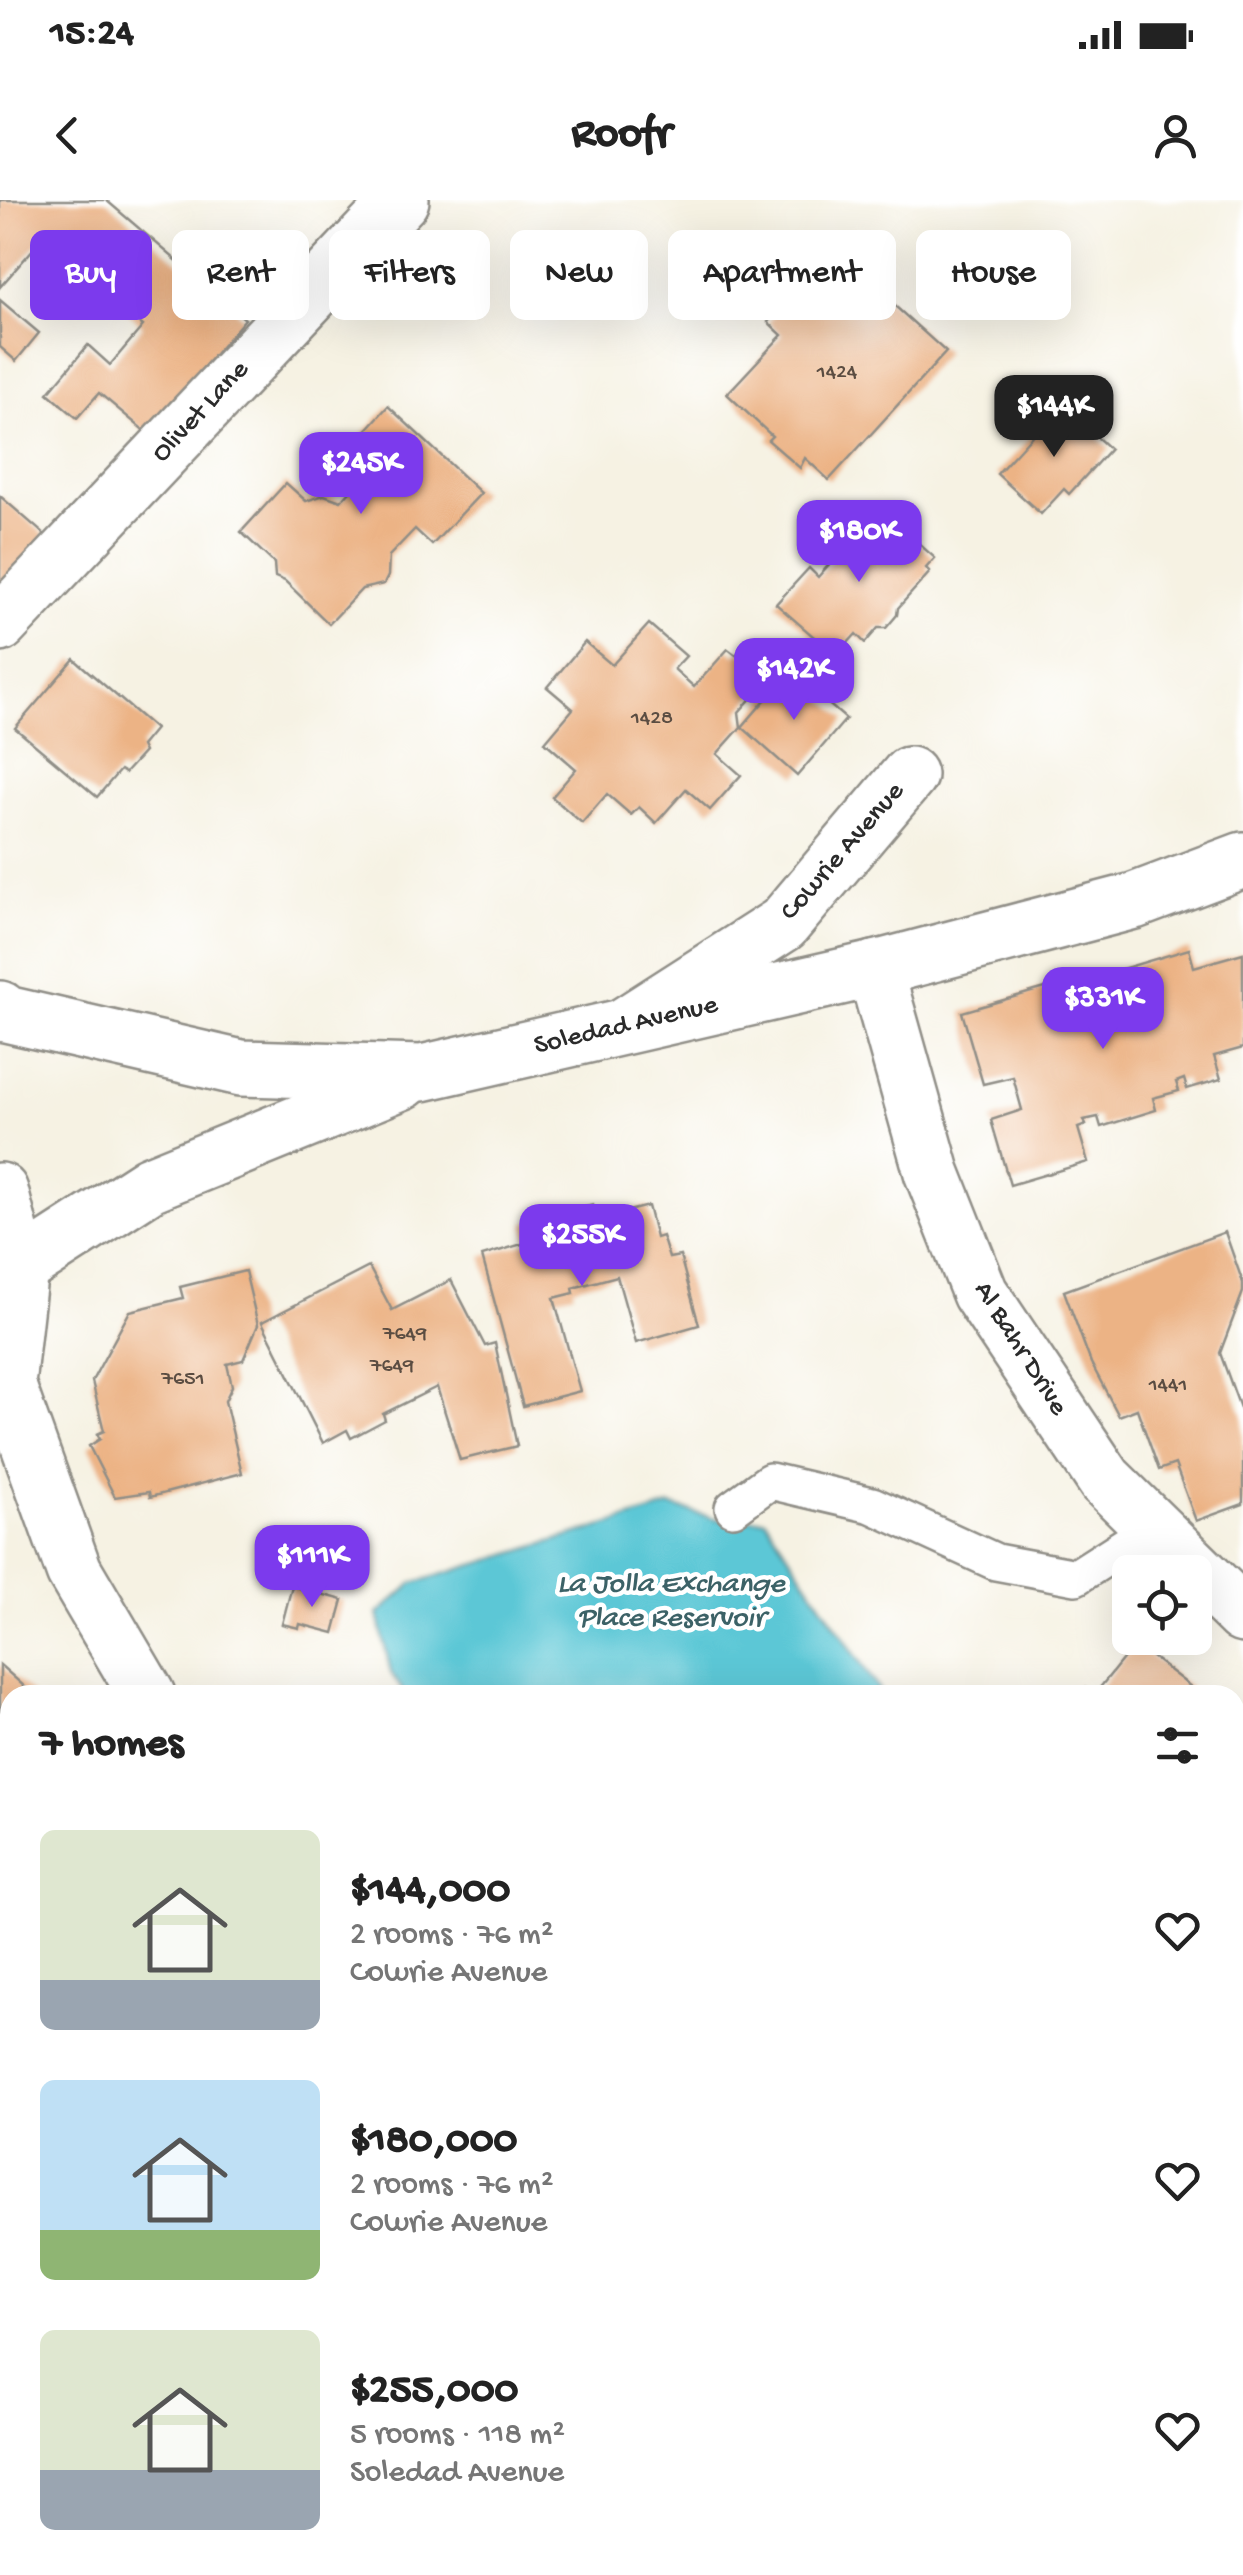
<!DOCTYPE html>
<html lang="en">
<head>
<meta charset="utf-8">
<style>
  body { margin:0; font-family:"Gochi Hand",sans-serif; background:#f6f6f6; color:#222; height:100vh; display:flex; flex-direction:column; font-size:38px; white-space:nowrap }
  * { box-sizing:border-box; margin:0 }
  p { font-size:32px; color:#767676 }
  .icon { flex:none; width:55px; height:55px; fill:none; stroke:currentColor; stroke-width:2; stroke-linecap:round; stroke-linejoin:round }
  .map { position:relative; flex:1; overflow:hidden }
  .drawer { position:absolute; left:0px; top:1485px; width:1245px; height:890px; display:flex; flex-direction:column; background:#fff; border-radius:30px 30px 0 0; box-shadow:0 10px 40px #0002 }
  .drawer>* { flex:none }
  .banner { position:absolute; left:30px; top:30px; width:1185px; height:90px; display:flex; gap:20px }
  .controls { position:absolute; left:1112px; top:1355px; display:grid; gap:20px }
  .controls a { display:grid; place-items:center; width:100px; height:100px; border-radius:15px; background:#fff; box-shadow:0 10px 40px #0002; font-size:50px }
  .price { position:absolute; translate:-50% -85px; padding:0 22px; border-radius:20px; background:#7c3aed; color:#fff; font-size:32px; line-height:65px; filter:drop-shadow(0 2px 5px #0008) }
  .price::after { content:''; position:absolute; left:50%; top:60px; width:30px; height:22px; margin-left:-15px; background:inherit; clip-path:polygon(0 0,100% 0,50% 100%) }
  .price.active { background:#222; color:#fff }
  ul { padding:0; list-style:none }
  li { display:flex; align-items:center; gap:30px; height:250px; padding:0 40px }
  li span { display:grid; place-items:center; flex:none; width:280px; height:200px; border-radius:15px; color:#555 }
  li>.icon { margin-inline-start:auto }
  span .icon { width:120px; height:120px; fill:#fffc; stroke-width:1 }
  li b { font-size:42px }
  h2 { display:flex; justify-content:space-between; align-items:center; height:120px; padding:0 40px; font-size:42px }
  .tag { padding:0 35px; border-radius:15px; background:#fff; box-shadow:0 10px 40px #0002; font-size:35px; line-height:90px }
  .tag.active { background:#7c3aed; color:#fff }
  .status { display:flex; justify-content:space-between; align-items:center; height:70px; padding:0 50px; background:#fff; direction:ltr }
  .status svg { height:28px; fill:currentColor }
  header { display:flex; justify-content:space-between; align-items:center; height:130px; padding:0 40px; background:#fff; font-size:45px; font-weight:800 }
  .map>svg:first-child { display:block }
</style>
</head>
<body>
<div class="status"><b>15:24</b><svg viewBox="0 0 49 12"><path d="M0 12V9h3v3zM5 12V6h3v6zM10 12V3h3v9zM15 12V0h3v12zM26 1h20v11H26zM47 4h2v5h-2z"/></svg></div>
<header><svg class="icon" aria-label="back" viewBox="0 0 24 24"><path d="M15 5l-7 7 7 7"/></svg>Roofr<svg class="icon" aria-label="person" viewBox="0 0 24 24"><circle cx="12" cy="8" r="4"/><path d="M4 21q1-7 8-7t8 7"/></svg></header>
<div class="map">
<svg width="1243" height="2375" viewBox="0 0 1243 2375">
  <rect width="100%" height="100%" fill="#fff"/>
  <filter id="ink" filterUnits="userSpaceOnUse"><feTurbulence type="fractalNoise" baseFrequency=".01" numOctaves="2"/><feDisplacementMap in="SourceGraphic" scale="20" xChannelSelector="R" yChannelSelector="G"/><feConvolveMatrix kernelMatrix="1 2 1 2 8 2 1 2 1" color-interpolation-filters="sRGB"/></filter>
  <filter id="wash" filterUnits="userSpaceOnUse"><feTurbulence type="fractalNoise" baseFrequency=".0048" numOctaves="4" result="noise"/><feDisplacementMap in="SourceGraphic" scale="40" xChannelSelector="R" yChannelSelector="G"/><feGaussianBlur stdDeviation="2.25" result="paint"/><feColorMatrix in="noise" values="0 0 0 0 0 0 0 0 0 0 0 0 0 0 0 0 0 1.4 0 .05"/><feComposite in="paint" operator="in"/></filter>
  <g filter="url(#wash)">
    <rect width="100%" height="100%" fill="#f6f2e3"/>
    <polygon fill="#bfd276" stroke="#757e50" stroke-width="2.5" points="531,2365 617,2365 626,2375 490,2375"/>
    <polygon fill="#5cc7d6" stroke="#447980" stroke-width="2.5" points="671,1306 717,1319 765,1319 882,1495 406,1495 391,1473 378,1414 413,1383"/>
    <g id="blocks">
      <g fill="#ecb385">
        <polygon points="0,0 106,0 245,119 147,233 99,193 77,218 48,193 88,145 110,165 143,126 42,39 0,87"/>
        <polygon points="844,60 946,152 829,280 805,258 800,268 768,240 772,236 727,194 782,135 768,122 805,79 817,90"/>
        <polygon points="0,100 39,133 16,161 0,147"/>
        <polygon points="1061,204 1110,249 1069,294 1064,289 1041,314 997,274"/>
        <polygon points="388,206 481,293 432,345 415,329 389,356 388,376 384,384 362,389 329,424 285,381 275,377 274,363 241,332 286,283 306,301 324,295 341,301 359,281 338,262"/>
        <polygon points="0,296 52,341 0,398"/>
        <polygon points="879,308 935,358 926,368 930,372 898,408 897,415 886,428 878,428 865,443 856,434 836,456 776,404 809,368 818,377"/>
        <polygon points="649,424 686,456 674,469 694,487 728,449 736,455 740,451 770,477 739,512 741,527 717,554 741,575 710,610 686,589 656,623 639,607 631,615 607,594 582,623 552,597 576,569 545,542 573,509 547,487 585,442 612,465"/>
        <polygon points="74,459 155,529 141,546 144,552 125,573 120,570 97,597 15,528"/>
        <polygon points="790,471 846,519 797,576 742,527"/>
        <polygon points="1189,749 1194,767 1243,753 1243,848 1214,856 1221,879 1187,889 1184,879 1176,882 1179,891 1153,898 1156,910 1101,927 1098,917 1084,920 1086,925 1078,928 1088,962 1010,985 991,920 1022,910 1013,877 983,884 962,812 1066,782 1069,791 1120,776 1118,770"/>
        <polygon points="593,1004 596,1019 648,1006 656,1038 662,1036 669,1058 680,1056 699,1125 636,1143 617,1076 573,1088 574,1093 554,1098 580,1191 523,1206 482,1056 529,1042 524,1023"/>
        <polygon points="1225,1032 1243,1083 1243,1092 1220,1153 1243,1216 1243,1304 1196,1321 1175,1264 1159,1270 1137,1209 1119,1216 1091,1163 1064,1091"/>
        <polygon points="369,1067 392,1110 451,1080 485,1146 495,1143 517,1246 460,1260 437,1187 383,1214 385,1220 351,1238 347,1230 323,1243 262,1122"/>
        <polygon points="245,1071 258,1125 243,1160 227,1164 232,1186 225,1201 242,1273 150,1297 149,1292 115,1297 89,1246 100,1239 97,1234 104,1231 92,1181 130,1111 183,1098 180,1087"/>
        <polygon points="292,1386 343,1400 334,1433 300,1424 299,1428 282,1424"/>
        <polygon points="1135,1444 1191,1487 1184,1495 1081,1495 1086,1488 1094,1495"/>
        <polygon points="0,1465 34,1495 10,1495 10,1632 0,1623"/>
        <polygon points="1243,1608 1243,1674 1237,1682 1235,1619"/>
        <polygon points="1237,1925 1243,1927 1242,2025 1235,2011"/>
        <polygon points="1243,2062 1243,2187 1235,2189 1235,2064"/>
        <polygon points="0,2210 10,2225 10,2264 0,2271"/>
        <polygon points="1243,2229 1243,2307 1235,2307 1235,2231"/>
        <polygon points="174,2365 242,2365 246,2372 241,2375 182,2375"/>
        <polygon points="789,2365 1101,2365 1101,2366 1070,2375 792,2375"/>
      </g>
    </g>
  </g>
  <g filter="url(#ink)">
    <use href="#blocks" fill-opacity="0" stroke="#908e87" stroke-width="2.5"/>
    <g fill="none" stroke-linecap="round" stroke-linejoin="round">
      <defs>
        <polyline id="service" points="733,1308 770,1281 872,1305 996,1362 1076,1377 1154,1327"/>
        <g id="minor">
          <polyline points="0,424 401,0"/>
          <polyline points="875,769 932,972 980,1093 1105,1280 1243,1415"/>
          <polyline points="627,824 783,724 909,575"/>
          <polyline points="0,1822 10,1810"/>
        </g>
        <g id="tertiary">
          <polyline points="0,809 6,814 241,868 422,873 875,769 1134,701 1243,660"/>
          <polyline points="0,991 20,1068 7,1184 74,1371 147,1495"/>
          <polyline points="20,1068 150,984 403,881"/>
          <polyline points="674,2365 680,2375"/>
        </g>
      </defs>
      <use href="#service" stroke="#908e87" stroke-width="40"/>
      <use href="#minor" stroke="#908e87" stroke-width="60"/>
      <use href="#tertiary" stroke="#908e87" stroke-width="60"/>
      <use href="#service" stroke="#fff" stroke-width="35"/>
      <use href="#minor" stroke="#fff" stroke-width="55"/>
      <use href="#tertiary" stroke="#fff" stroke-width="55"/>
    </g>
  </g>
  <g text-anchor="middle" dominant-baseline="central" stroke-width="9" stroke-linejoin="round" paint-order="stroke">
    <g font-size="22" fill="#5b4d42">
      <text x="837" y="173">1424</text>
      <text x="652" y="519">1428</text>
      <text x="405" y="1135">7649</text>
      <text x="392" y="1167">7649</text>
      <text x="183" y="1180">7651</text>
      <text x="1168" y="1186">1441</text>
    </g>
    <g font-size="28" fill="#2b2b2b" stroke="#fff">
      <text transform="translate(201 212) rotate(-47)">Olivet Lane</text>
      <text transform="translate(843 652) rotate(-49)">Cowrie Avenue</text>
      <text transform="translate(626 826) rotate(-13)">Soledad Avenue</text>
      <text transform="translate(1020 1149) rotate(58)">Al Bahr Drive</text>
    </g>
    <g font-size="30" font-style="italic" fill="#3c6267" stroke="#fff">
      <text x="671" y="1385">La Jolla Exchange<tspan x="671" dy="34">Place Reservoir</tspan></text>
    </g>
  </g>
</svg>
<div class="controls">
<a><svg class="icon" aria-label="locate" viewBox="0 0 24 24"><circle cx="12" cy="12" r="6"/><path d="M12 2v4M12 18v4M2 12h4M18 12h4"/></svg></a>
</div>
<b class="price active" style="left:1054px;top:260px">$144K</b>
<b class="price" style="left:361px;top:317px">$245K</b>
<b class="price" style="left:859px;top:385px">$180K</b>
<b class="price" style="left:794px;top:523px">$142K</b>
<b class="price" style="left:1103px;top:852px">$331K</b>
<b class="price" style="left:582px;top:1089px">$255K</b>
<b class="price" style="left:312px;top:1410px">$111K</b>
<div class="banner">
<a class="tag active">Buy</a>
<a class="tag">Rent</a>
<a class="tag">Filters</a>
<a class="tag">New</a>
<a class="tag">Apartment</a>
<a class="tag">House</a>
</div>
<section class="drawer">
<h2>7 homes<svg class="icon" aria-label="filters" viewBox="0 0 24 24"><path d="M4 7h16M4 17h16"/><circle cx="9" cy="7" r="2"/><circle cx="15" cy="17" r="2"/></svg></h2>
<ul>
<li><span style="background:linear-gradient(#dfe7d0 75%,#9aa5b1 0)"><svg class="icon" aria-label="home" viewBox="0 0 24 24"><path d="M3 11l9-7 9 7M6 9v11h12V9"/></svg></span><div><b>$144,000</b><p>2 rooms · 76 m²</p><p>Cowrie Avenue</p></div><svg class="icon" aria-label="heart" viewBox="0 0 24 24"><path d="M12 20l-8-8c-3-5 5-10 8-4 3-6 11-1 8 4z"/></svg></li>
<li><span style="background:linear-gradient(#bfe0f5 75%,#8fb573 0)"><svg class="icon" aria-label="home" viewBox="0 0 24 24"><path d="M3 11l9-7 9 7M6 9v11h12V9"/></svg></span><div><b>$180,000</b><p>2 rooms · 76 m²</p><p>Cowrie Avenue</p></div><svg class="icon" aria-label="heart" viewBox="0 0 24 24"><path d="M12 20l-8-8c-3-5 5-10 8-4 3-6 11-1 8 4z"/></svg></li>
<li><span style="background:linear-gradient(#dfe7d0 70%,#9aa5b1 0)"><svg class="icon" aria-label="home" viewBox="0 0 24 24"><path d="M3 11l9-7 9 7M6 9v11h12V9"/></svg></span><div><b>$255,000</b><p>5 rooms · 118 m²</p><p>Soledad Avenue</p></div><svg class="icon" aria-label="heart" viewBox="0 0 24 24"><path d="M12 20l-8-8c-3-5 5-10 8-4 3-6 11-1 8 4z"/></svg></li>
</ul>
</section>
</div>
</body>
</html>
